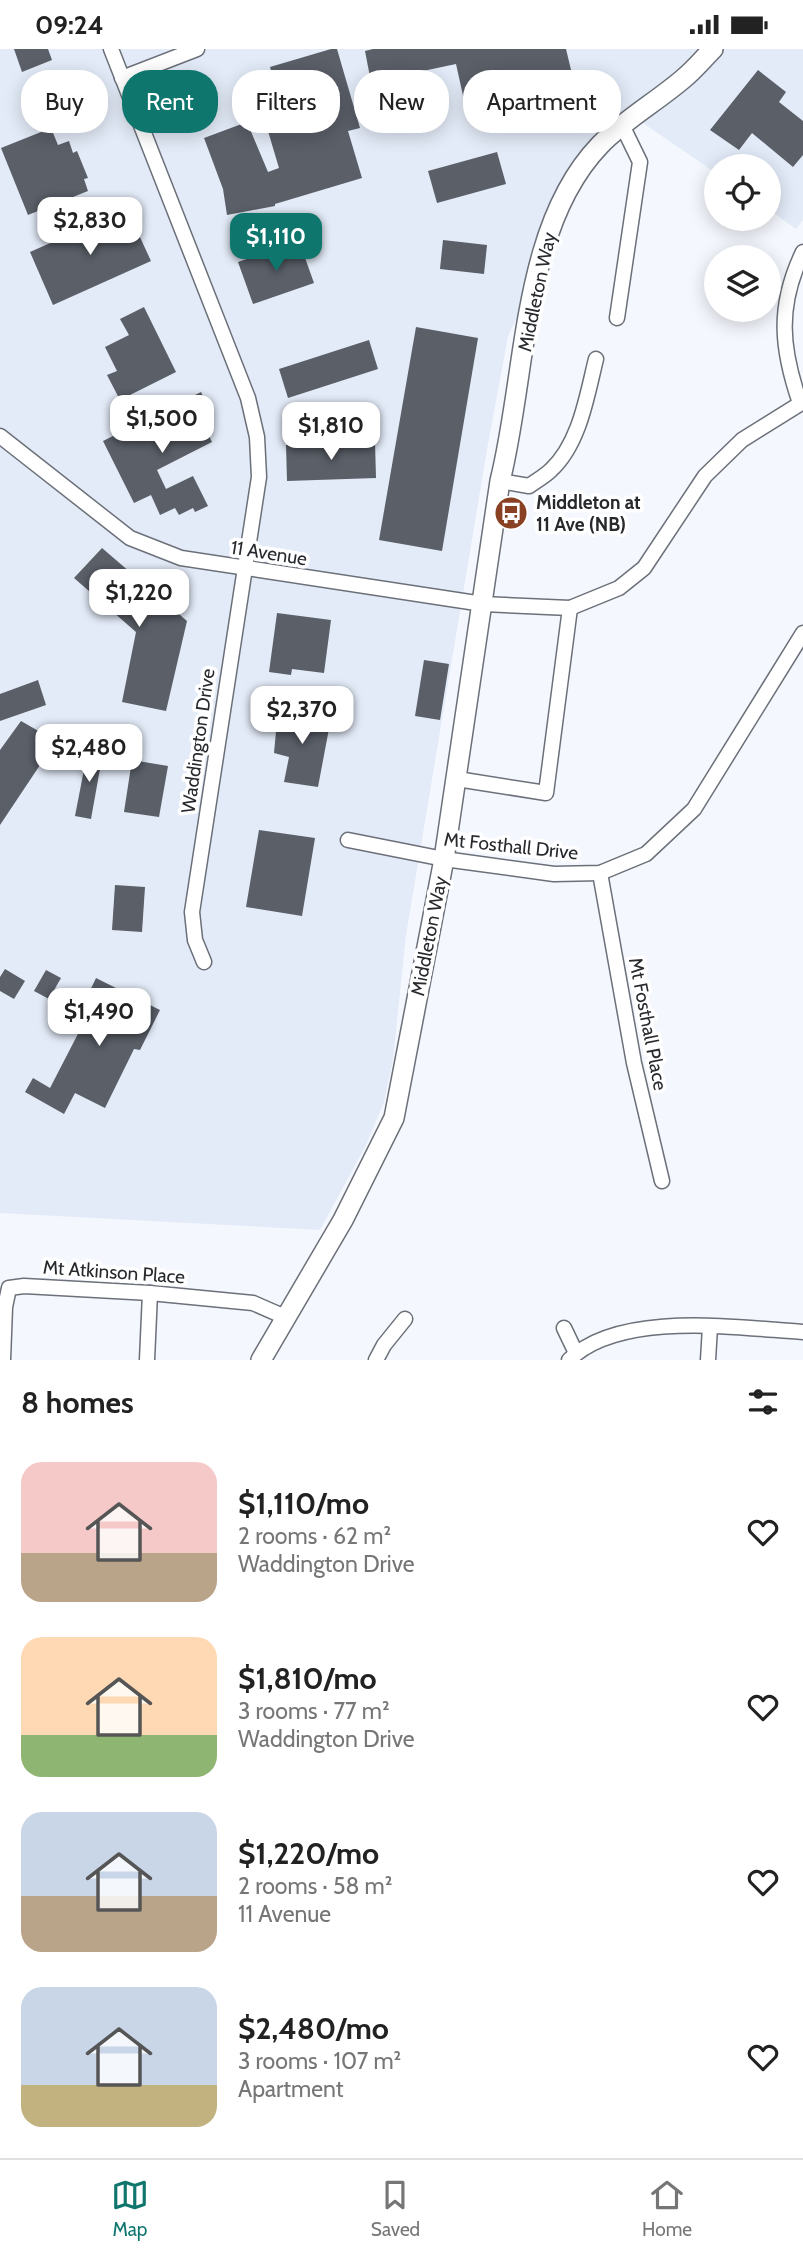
<!DOCTYPE html>
<html lang="en">
<head>
<meta charset="utf-8">
<style>
  body { margin:0; font-family:Cabin,sans-serif; background:#f6f6f6; color:#222; height:100vh; display:flex; flex-direction:column; font-size:26px; white-space:nowrap }
  * { box-sizing:border-box; margin:0 }
  p { font-size:23px; color:#767676 }
  .icon { flex:none; width:38px; height:38px; fill:none; stroke:currentColor; stroke-width:2; stroke-linecap:round; stroke-linejoin:round }
  .map { position:relative; height:1311px; overflow:hidden }
  .side { display:flex; flex-direction:column; background:#fff; flex:1 }
  .side>* { flex:none }
  .top-card { position:absolute; left:21px; top:21px; width:761px; height:63px; display:flex; gap:14px }
  .tools { position:absolute; left:704px; top:105px; display:grid; gap:14px }
  .tools a { display:grid; place-items:center; width:77px; height:77px; border-radius:50%; background:#fff; box-shadow:0 4px 18px #0003; font-size:35px }
  .price { position:absolute; translate:-50% -60px; padding:0 16px; border-radius:14px; background:#fff; color:#222; font-size:23px; line-height:46px; filter:drop-shadow(0 2px 4px #0008) }
  .price::after { content:''; position:absolute; left:50%; top:42px; width:21px; height:16px; margin-left:-10px; background:inherit; clip-path:polygon(0 0,100% 0,50% 100%) }
  .price.current { background:#0f766e; color:#fff }
  ul { padding:0; list-style:none }
  li { display:flex; align-items:center; gap:21px; height:175px; padding:0 21px }
  li span { display:grid; place-items:center; flex:none; width:196px; height:140px; border-radius:21px; color:#555 }
  li>.icon { margin-inline-start:auto }
  span .icon { width:84px; height:84px; fill:#fffc; stroke-width:1 }
  li b { font-size:30px }
  h2 { display:flex; justify-content:space-between; align-items:center; height:84px; padding:0 21px; font-size:30px }
  .pill { padding:0 24px; border-radius:28px; background:#fff; box-shadow:0 4px 18px #0003; font-size:24px; line-height:63px }
  .pill.current { background:#0f766e; color:#fff }
  .status { display:flex; justify-content:space-between; align-items:center; height:49px; padding:0 35px; background:#fff; direction:ltr }
  .status svg { height:19px; fill:currentColor }
  .dock { display:flex; justify-content:space-around; align-items:center; height:98px; border-top:2px solid #e0e0e0; background:#fff; font-size:19px; color:#767676 }
  .dock a { display:grid; justify-items:center; gap:4px }
  .dock .current { color:#0f766e }
  .map>svg:first-child { display:block }
</style>
</head>
<body>
<div class="status"><b>09:24</b><svg viewBox="0 0 49 12"><path d="M0 12V9h3v3zM5 12V6h3v6zM10 12V3h3v9zM15 12V0h3v12zM26 1h20v11H26zM47 4h2v5h-2z"/></svg></div>
<div class="map">
<svg width="803" height="1311" viewBox="0 0 803 1311">
  <rect width="100%" height="100%" fill="#f4f7fd"/>
  <polygon fill="#e3ebf8" points="0,0 803,0 803,171 796,180 768,160 768,117 716,117 716,124 624,61 577,106 546,161 521,260 508,287 486,406 406,886 393,1010 384,1053 366,1096 320,1181 0,1164"/>
  <g fill="#5a5f68">
    <polygon points="14,0 48,0 52,11 22,23"/>
    <polygon points="331,0 337,0 360,79 348,82 362,129 275,155 275,157 227,166 223,140 204,89 247,73 268,123 279,119 259,52 278,46 270,18"/>
    <polygon points="373,0 566,0 573,29 464,51 456,15 371,33 365,2"/>
    <polygon points="758,21 786,43 779,53 803,72 803,106 793,118 752,84 739,101 710,81"/>
    <polygon points="51,79 58,96 69,92 73,104 77,102 88,129 84,130 88,142 28,166 1,99"/>
    <polygon points="497,103 506,135 437,154 428,122"/>
    <polygon points="127,160 151,212 53,256 30,203"/>
    <polygon points="443,191 487,196 484,225 440,220"/>
    <polygon points="299,192 314,234 253,255 238,213"/>
    <polygon points="144,258 176,323 120,351 107,326 117,322 105,298 129,286 120,270"/>
    <polygon points="416,278 478,289 442,502 379,491"/>
    <polygon points="369,291 378,320 288,349 279,320"/>
    <polygon points="201,343 211,364 200,369 212,393 157,421 166,440 193,427 208,457 195,463 193,459 179,466 175,459 160,466 151,446 134,454 103,392"/>
    <polygon points="375,393 376,429 287,432 286,396"/>
    <polygon points="102,499 187,572 166,662 122,653 136,583 74,529"/>
    <polygon points="277,564 331,571 324,624 292,620 291,626 269,623"/>
    <polygon points="424,611 449,615 440,671 415,667"/>
    <polygon points="38,631 46,656 0,672 0,645"/>
    <polygon points="278,661 331,669 318,738 284,733 289,708 274,704"/>
    <polygon points="21,672 56,692 0,776 0,701"/>
    <polygon points="88,700 103,703 91,770 75,767"/>
    <polygon points="132,711 168,717 159,768 124,763"/>
    <polygon points="259,781 315,789 302,867 246,858"/>
    <polygon points="115,836 145,838 142,883 112,881"/>
    <polygon points="5,920 25,932 14,950 0,942 0,928"/>
    <polygon points="46,921 61,929 49,950 34,942"/>
    <polygon points="96,929 160,961 140,1001 134,1000 105,1059 75,1044 64,1065 25,1043 33,1029 50,1039 81,979 74,975"/>
  </g>
  <g fill="none" stroke-linecap="round" stroke-linejoin="round">
    <defs>
      <g id="street">
        <polyline points="111,0 248,349 257,388 259,428 192,863 195,891 204,913"/>
        <polyline points="122,29 197,0"/>
        <polyline points="617,269 640,113 622,76"/>
        <path d="M800,354c-19,-55 -23,-97 3,-151"/>
        <polyline points="0,387 130,489 181,509 483,555 570,559 619,539 644,519 705,427 742,391 803,353"/>
        <path d="M500,432l29,5c7,-5 16,-10 22,-16 29,-27 36,-75 45,-111"/>
        <polyline points="457,730 546,744 570,559"/>
        <polyline points="348,791 444,810 554,825 600,824 646,805 694,760 803,584"/>
        <polyline points="600,824 634,1014 662,1132"/>
        <polyline points="564,1279 576,1304"/>
        <polyline points="3,1311 5,1258 9,1239 24,1237 150,1244 253,1254 285,1268"/>
        <polyline points="147,1311 150,1244"/>
        <polyline points="376,1311 384,1296 405,1270"/>
        <path d="M569,1311c51,-50 169,-32 234,-28"/>
        <polyline points="708,1311 710,1278"/>
      </g>
      <path id="secondary" d="M261,1311l82,-140 51,-102 50,-259 56,-378c27,-107 21,-254 100,-336 24,-25 56,-43 83,-66 11,-9 20,-20 30,-30"/>
    </defs>
    <use href="#street" stroke="#6b7079" stroke-width="17"/>
    <use href="#secondary" stroke="#6b7079" stroke-width="22"/>
    <use href="#street" stroke="#fff" stroke-width="14"/>
    <use href="#secondary" stroke="#fff" stroke-width="19"/>
  </g>
  <defs>
    <symbol id="bus-disc" viewBox="-11 -11 22 22"><circle r="9.5" fill="#894023" stroke="#fff"/><path d="M-5-6H5V4H4V6H2V4H-2V6H-4V4H-5ZM-3.5-4V0h7V-4ZM-3.5 1.2v1.5H-2V1.2ZM2 1.2v1.5H3.5V1.2Z" fill="#fff"/></symbol>
  </defs>
  <g fill-rule="evenodd">
    <use href="#bus-disc" x="492" y="445" width="38" height="38"/>
  </g>
  <g text-anchor="middle" dominant-baseline="central" stroke-width="7" stroke-linejoin="round" paint-order="stroke">
    <g font-size="19" fill="#27292d" stroke="#fff">
      <text transform="translate(537 243) rotate(-78)">Middleton Way</text>
      <text transform="translate(269 504) rotate(9)">11 Avenue</text>
      <text transform="translate(198 692) rotate(-82)">Waddington Drive</text>
      <text transform="translate(511 797) rotate(6)">Mt Fosthall Drive</text>
      <text transform="translate(429 887) rotate(-79)">Middleton Way</text>
      <text transform="translate(648 975) rotate(79)">Mt Fosthall Place</text>
      <text transform="translate(114 1223) rotate(4)">Mt Atkinson Place</text>
    </g>
    <g font-size="19" font-weight="bold" fill="#27292d" stroke="#fff" text-anchor="start">
      <text x="536" y="453">Middleton at<tspan x="536" dy="22">11 Ave (NB)</tspan></text>
    </g>
  </g>
</svg>
<div class="tools">
<a><svg class="icon" aria-label="locate" viewBox="0 0 24 24"><circle cx="12" cy="12" r="6"/><path d="M12 2v4M12 18v4M2 12h4M18 12h4"/></svg></a>
<a><svg class="icon" aria-label="layers" viewBox="0 0 24 24"><path d="M12 4l9 5-9 5-9-5zM3 14l9 5 9-5"/></svg></a>
</div>
<b class="price" style="left:90px;top:208px">$2,830</b>
<b class="price current" style="left:276px;top:224px">$1,110</b>
<b class="price" style="left:162px;top:406px">$1,500</b>
<b class="price" style="left:331px;top:413px">$1,810</b>
<b class="price" style="left:139px;top:580px">$1,220</b>
<b class="price" style="left:302px;top:697px">$2,370</b>
<b class="price" style="left:89px;top:735px">$2,480</b>
<b class="price" style="left:99px;top:999px">$1,490</b>
<div class="top-card">
<a class="pill">Buy</a>
<a class="pill current">Rent</a>
<a class="pill">Filters</a>
<a class="pill">New</a>
<a class="pill">Apartment</a>
</div>
</div>
<section class="side">
<h2>8 homes<svg class="icon" aria-label="filters" viewBox="0 0 24 24"><path d="M4 7h16M4 17h16"/><circle cx="9" cy="7" r="2"/><circle cx="15" cy="17" r="2"/></svg></h2>
<ul>
<li><span style="background:linear-gradient(#f6c9c9 65%,#b9a48a 0)"><svg class="icon" aria-label="home" viewBox="0 0 24 24"><path d="M3 11l9-7 9 7M6 9v11h12V9"/></svg></span><div><b>$1,110/mo</b><p>2 rooms · 62 m²</p><p>Waddington Drive</p></div><svg class="icon" aria-label="heart" viewBox="0 0 24 24"><path d="M12 20l-8-8c-3-5 5-10 8-4 3-6 11-1 8 4z"/></svg></li>
<li><span style="background:linear-gradient(#ffd9b3 70%,#8fb573 0)"><svg class="icon" aria-label="home" viewBox="0 0 24 24"><path d="M3 11l9-7 9 7M6 9v11h12V9"/></svg></span><div><b>$1,810/mo</b><p>3 rooms · 77 m²</p><p>Waddington Drive</p></div><svg class="icon" aria-label="heart" viewBox="0 0 24 24"><path d="M12 20l-8-8c-3-5 5-10 8-4 3-6 11-1 8 4z"/></svg></li>
<li><span style="background:linear-gradient(#c9d6e8 60%,#b9a48a 0)"><svg class="icon" aria-label="home" viewBox="0 0 24 24"><path d="M3 11l9-7 9 7M6 9v11h12V9"/></svg></span><div><b>$1,220/mo</b><p>2 rooms · 58 m²</p><p>11 Avenue</p></div><svg class="icon" aria-label="heart" viewBox="0 0 24 24"><path d="M12 20l-8-8c-3-5 5-10 8-4 3-6 11-1 8 4z"/></svg></li>
<li><span style="background:linear-gradient(#c9d6e8 70%,#c2b280 0)"><svg class="icon" aria-label="home" viewBox="0 0 24 24"><path d="M3 11l9-7 9 7M6 9v11h12V9"/></svg></span><div><b>$2,480/mo</b><p>3 rooms · 107 m²</p><p>Apartment</p></div><svg class="icon" aria-label="heart" viewBox="0 0 24 24"><path d="M12 20l-8-8c-3-5 5-10 8-4 3-6 11-1 8 4z"/></svg></li>
</ul>
</section>
<nav class="dock">
<a class="current"><svg class="icon" aria-label="map" viewBox="0 0 24 24"><path d="M3 6l6-2 6 2 6-2v14l-6 2-6-2-6 2zM9 4v14M15 6v14"/></svg>Map</a>
<a><svg class="icon" aria-label="saved" viewBox="0 0 24 24"><path d="M7 4h10v16l-5-4-5 4z"/></svg>Saved</a>
<a><svg class="icon" aria-label="home" viewBox="0 0 24 24"><path d="M3 11l9-7 9 7M6 9v11h12V9"/></svg>Home</a>
</nav>
</body>
</html>
